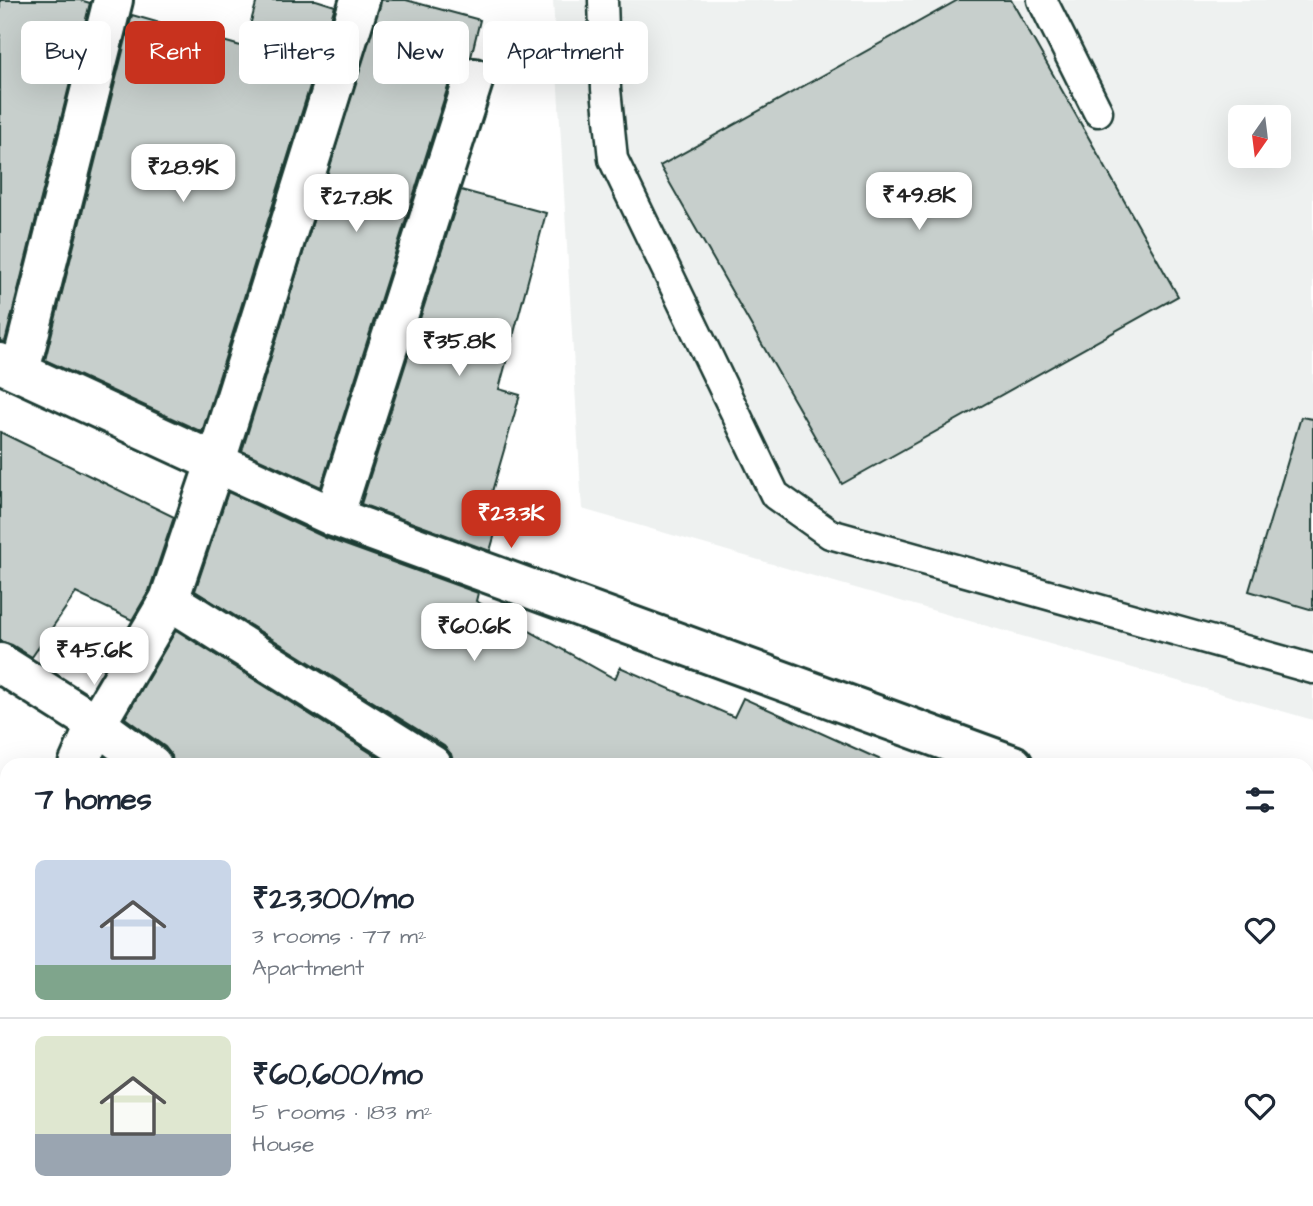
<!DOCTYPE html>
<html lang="en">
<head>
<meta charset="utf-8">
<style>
  body { margin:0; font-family:"Architects Daughter",sans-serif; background:#f2f2f3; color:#1f2937; height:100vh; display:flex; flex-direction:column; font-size:26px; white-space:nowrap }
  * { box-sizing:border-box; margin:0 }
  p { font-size:23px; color:#747a83 }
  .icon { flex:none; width:38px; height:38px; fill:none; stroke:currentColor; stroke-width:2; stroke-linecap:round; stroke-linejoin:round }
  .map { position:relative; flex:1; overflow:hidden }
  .drawer { position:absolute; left:0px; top:758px; width:1314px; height:450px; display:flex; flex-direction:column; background:#fff; border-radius:21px 21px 0 0; box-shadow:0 7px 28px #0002 }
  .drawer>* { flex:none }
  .hud { position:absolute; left:21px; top:21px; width:700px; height:63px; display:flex; gap:14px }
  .needle { width:46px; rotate:194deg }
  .fabs { position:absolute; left:1228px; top:105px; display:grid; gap:14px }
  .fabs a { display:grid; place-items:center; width:63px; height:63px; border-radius:10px; background:#fff; box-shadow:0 7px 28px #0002; font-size:35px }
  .price { position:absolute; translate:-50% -60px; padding:0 16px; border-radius:14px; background:#fff; color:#222; font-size:23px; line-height:46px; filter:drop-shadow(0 2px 4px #0008) }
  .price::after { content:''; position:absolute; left:50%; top:42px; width:21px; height:16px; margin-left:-10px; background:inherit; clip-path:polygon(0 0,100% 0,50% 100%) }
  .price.selected { background:#c8321e; color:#fff }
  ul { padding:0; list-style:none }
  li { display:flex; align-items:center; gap:21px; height:175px; padding:0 35px }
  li+li { border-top:2px solid #e0e1e3 }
  li span { display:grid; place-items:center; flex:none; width:196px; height:140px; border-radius:10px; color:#555 }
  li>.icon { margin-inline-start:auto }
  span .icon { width:84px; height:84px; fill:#fffc; stroke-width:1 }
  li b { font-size:30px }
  h2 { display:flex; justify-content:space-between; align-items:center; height:84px; padding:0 35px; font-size:30px }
  .chip { padding:0 24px; border-radius:10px; background:#fff; box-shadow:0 7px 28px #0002; font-size:24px; line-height:63px }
  .chip.selected { background:#c8321e; color:#fff }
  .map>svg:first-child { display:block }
</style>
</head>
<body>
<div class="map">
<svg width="1313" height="1206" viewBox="0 0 1313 1206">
  <rect width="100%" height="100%" fill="#fff"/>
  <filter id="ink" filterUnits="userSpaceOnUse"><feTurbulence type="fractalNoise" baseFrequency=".0143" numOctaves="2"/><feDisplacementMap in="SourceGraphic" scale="14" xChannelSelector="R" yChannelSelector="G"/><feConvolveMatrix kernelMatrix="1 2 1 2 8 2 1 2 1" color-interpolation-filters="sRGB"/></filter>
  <g filter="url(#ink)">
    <path fill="#eef1f0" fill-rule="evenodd" d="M553,0h760v720l-731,-211zM1241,117h38v39h-38z"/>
    <g fill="#c7cfcc" stroke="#1f3d34" stroke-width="2">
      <polygon points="0,0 80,0 90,3 5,342 0,341"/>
      <polygon points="257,0 316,0 335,6 202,432 45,360 132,15 244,47"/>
      <polygon points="381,0 406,0 480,20 471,57 460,61 453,71 321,487 242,451"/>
      <polygon points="958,0 1011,0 1178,296 842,484 660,166"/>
      <polygon points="461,190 546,213 499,389 520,395 491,495 505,499 490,551 361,504"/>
      <polygon points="1301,417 1313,419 1313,610 1249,591"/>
      <polygon points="0,432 174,517 149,591 132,620 76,593 32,657 12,645 0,641"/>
      <polygon points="228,492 326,538 478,593 476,601 615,679 620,667 734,717 743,698 892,765 454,765 451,754 444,746 195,591"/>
      <polygon points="176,630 390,765 173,765 172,756 165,747 125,718"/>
    </g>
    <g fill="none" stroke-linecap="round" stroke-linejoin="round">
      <defs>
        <g id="service">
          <polyline points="603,0 606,89 613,159 775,495 830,534 1313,669"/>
          <polyline points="1042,0 1098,112"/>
        </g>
        <g id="minor">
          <polyline points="0,363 334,517 1013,765"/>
          <polyline points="20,371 113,0"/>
          <polyline points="334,517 474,78"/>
          <polyline points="169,600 432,765"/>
          <polyline points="0,663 96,724 152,765"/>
          <polyline points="78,765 96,724 169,600 215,464 360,0"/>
          <polyline points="1307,872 1313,874"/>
          <polyline points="0,935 7,920"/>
          <polyline points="0,1038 7,1043"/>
          <polyline points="1307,1122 1313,1108"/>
          <polyline points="263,1200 272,1206"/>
          <polyline points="833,1200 843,1206"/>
          <polyline points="1261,1200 1273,1206"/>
        </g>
      </defs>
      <use href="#service" stroke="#1f3d34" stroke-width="33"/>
      <use href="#minor" stroke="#1f3d34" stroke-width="44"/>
      <use href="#service" stroke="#fff" stroke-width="28"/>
      <use href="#minor" stroke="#fff" stroke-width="38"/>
    </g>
  </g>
</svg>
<div class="fabs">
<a><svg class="needle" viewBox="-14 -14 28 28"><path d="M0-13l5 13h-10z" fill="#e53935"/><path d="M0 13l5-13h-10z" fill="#747a83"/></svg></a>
</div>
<b class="price" style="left:183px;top:204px">₹28.9K</b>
<b class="price" style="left:919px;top:232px">₹49.8K</b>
<b class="price" style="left:356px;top:234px">₹27.8K</b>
<b class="price" style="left:459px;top:378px">₹35.8K</b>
<b class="price selected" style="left:511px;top:550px">₹23.3K</b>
<b class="price" style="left:474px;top:663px">₹60.6K</b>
<b class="price" style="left:94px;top:687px">₹45.6K</b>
<div class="hud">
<a class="chip">Buy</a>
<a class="chip selected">Rent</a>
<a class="chip">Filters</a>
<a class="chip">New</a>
<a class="chip">Apartment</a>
</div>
<section class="drawer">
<h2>7 homes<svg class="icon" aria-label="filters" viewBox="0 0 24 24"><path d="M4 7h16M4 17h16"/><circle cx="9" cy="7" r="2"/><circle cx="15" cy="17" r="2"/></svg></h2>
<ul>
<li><span style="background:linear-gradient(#c9d6e8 75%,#7fa58c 0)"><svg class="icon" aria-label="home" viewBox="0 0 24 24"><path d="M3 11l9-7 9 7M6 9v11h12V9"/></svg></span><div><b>₹23,300/mo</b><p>3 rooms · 77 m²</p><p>Apartment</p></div><svg class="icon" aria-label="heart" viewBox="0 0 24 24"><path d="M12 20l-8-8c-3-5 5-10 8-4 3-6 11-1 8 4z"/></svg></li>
<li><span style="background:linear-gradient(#dfe7d0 70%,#9aa5b1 0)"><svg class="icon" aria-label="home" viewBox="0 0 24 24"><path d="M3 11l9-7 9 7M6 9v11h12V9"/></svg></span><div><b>₹60,600/mo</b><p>5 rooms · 183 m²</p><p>House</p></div><svg class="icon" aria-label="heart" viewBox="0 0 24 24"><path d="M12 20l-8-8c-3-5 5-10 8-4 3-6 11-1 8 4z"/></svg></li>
</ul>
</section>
</div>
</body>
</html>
